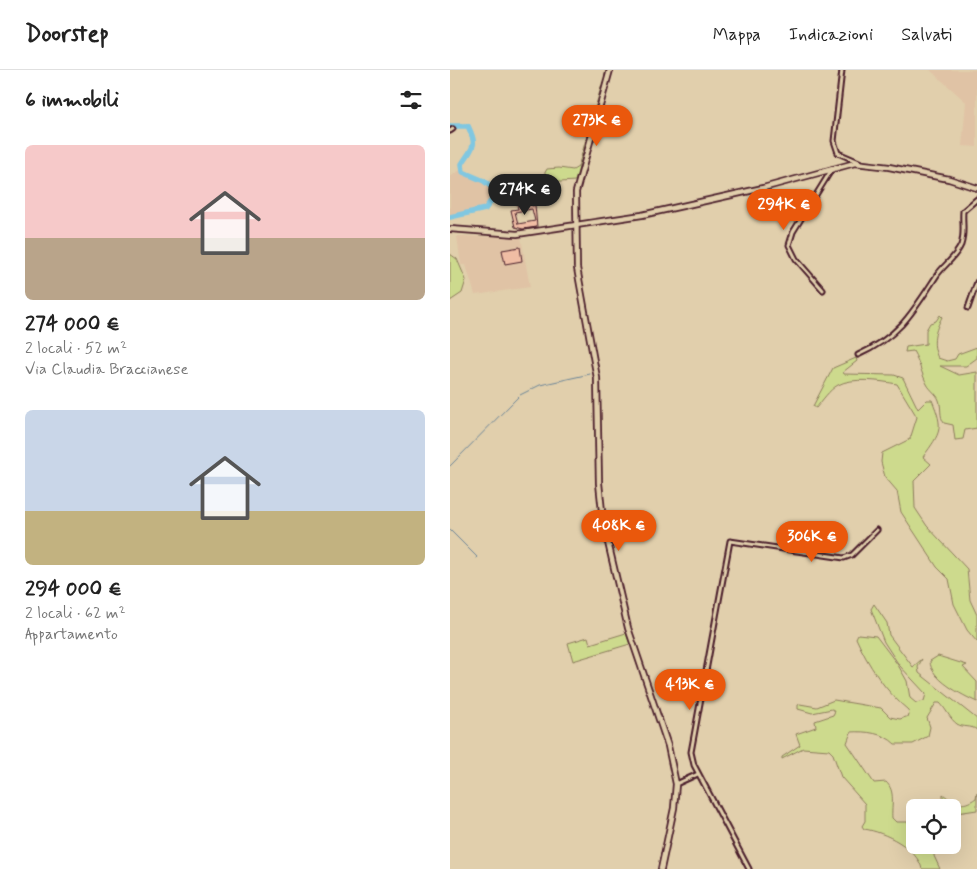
<!DOCTYPE html>
<html lang="it">
<head>
<meta charset="utf-8">
<style>
  body { margin:0; font-family:Mynerve,sans-serif; background:#f2f2f2; color:#222; height:100vh; display:flex; flex-direction:column; font-size:19px; white-space:nowrap }
  * { box-sizing:border-box; margin:0 }
  p { font-size:16px; color:#767676 }
  .icon { flex:none; width:28px; height:28px; fill:none; stroke:currentColor; stroke-width:2; stroke-linecap:round; stroke-linejoin:round }
  .map { position:relative; flex:1; overflow:hidden }
  .panel { display:flex; flex-direction:column; background:#fff; width:450px }
  .panel>* { flex:none }
  .buttons { position:absolute; left:456px; top:729px; display:grid; gap:10px }
  .buttons a { display:grid; place-items:center; width:55px; height:55px; border-radius:8px; background:#fff; box-shadow:0 5px 20px #0002; font-size:25px }
  .price { position:absolute; translate:-50% -42px; padding:0 11px; border-radius:18px; background:#ea580c; color:#fff; font-size:16px; line-height:32px; filter:drop-shadow(0 1px 2px #0008) }
  .price::after { content:''; position:absolute; left:50%; top:30px; width:15px; height:11px; margin-left:-8px; background:inherit; clip-path:polygon(0 0,100% 0,50% 100%) }
  .price.on { background:#222; color:#fff }
  ul { padding:0; list-style:none }
  li { display:grid; align-content:center; gap:10px; height:265px; padding:0 25px }
  li span { display:grid; place-items:center; height:155px; border-radius:8px; color:#555 }
  li>.icon { margin-inline-start:auto }
  span .icon { width:90px; height:90px; fill:#fffc; stroke-width:1 }
  li b { font-size:21px }
  h2 { display:flex; justify-content:space-between; align-items:center; height:60px; padding:0 25px; font-size:21px }
  header { display:flex; align-items:center; gap:30px; box-sizing:border-box; height:70px; padding:0 25px; background:#fff; border-bottom:1px solid #e0e0e0 }
  header strong { font-size:24px }
  nav { display:flex; gap:28px; margin-inline-start:auto; font-size:18px }
  main { display:flex; flex:1; min-height:0 }
  .map>svg:first-child { display:block }
</style>
</head>
<body>
<header>
<strong>Doorstep</strong>
<nav><a>Mappa</a><a>Indicazioni</a><a>Salvati</a></nav>
</header>
<main>
<section class="panel">
<h2>6 immobili<svg class="icon" aria-label="filters" viewBox="0 0 24 24"><path d="M4 7h16M4 17h16"/><circle cx="9" cy="7" r="2"/><circle cx="15" cy="17" r="2"/></svg></h2>
<ul>
<li><span style="background:linear-gradient(#f6c9c9 60%,#b9a48a 0)"><svg class="icon" aria-label="home" viewBox="0 0 24 24"><path d="M3 11l9-7 9 7M6 9v11h12V9"/></svg></span><div><b>274 000 €</b><p>2 locali · 52 m²</p><p>Via Claudia Braccianese</p></div></li>
<li><span style="background:linear-gradient(#c9d6e8 65%,#c2b280 0)"><svg class="icon" aria-label="home" viewBox="0 0 24 24"><path d="M3 11l9-7 9 7M6 9v11h12V9"/></svg></span><div><b>294 000 €</b><p>2 locali · 62 m²</p><p>Appartamento</p></div></li>
</ul>
</section>
<div class="map">
<svg width="527" height="799" viewBox="0 0 527 799">
  <rect width="100%" height="100%" fill="#e1cfac"/>
  <filter id="ink" filterUnits="userSpaceOnUse"><feTurbulence type="fractalNoise" baseFrequency=".02" numOctaves="2"/><feDisplacementMap in="SourceGraphic" scale="10" xChannelSelector="R" yChannelSelector="G"/><feConvolveMatrix kernelMatrix="1 2 1 2 8 2 1 2 1" color-interpolation-filters="sRGB"/></filter>
  <g filter="url(#ink)">
    <g fill="#e0c3a5">
      <polygon points="480,0 527,0 527,77 512,76 516,32"/>
      <polygon points="10,100 13,103 29,109 47,122 33,137 0,145 0,107"/>
      <polygon points="7,166 71,167 80,217 25,225 16,195 11,195"/>
    </g>
    <g fill="#cdda8d" stroke="#8c7c5c">
      <polygon points="156,0 158,0 125,111 96,113 93,106 97,99 109,98 123,100 128,97"/>
      <polygon points="0,184 7,189 16,210 12,223 0,231"/>
      <path d="M490,245l2,2c-7,14 -11,26 -4,41l9,3 8,-2 3,-5 19,-7v11l-11,8h-26l19,9 18,-3v56l-12,2 -2,9 -8,1 -2,-15 -9,-2c-5,-7 -2,-15 -5,-23 -2,-6 -9,-10 -12,-16 -6,-11 -7,-21 -14,-33l-8,1 1,-5 20,-3v-14l4,-7 6,-2z"/>
      <path d="M406,288l1,3 -14,11 1,2 50,1 9,3 15,31 9,-9h5c12,29 9,32 -9,57l8,7 -17,17 1,27 12,18 40,43 3,31 7,15v27l-10,-12 -13,-26 -5,-25 -12,-12 -36,-55 -4,-21 -12,-14 -4,-15 1,-9 28,-14 7,-22 -20,-33c-16,-3 -45,-7 -59,1 -9,5 -16,16 -22,23l-3,-2 20,-38z"/>
      <path d="M424,534l13,19 2,12 24,32 9,-8 -4,8 1,6 58,46v11c-6,-5 -14,-2 -20,-6 -7,-5 -11,-15 -17,-21h-4l-9,15 3,9 -2,9 -15,8h-18c-11,-11 -29,-13 -44,-12l-4,11 27,40 12,-1c10,9 5,24 6,36l4,4h19v23h20l-1,11 6,13h-18c-5,-21 -37,-37 -58,-40l-2,-3 3,-5v-17l-24,-27 -8,-23 -4,-4 -26,-2 -21,11v-2l18,-12 -4,-11 20,-7 -1,-6 18,-6 2,-4 -3,-2 -20,4 -14,-4v-4l2,-1 17,3 17,-7 47,8 9,9 10,2 9,-3 -1,-6c-23,-19 -40,-45 -52,-72l2,-4 18,2 22,29 9,16 3,17 6,5 8,-2 2,-7 -27,-29 -15,-23 -13,-33z"/>
      <polygon points="176,563 180,574 123,591 118,573 138,567 140,574"/>
      <path d="M488,586l29,9 -4,2 14,15v20c-15,-7 -47,-23 -47,-41z"/>
      <path d="M527,722v18l-20,3 -4,-2 -1,-3 -3,-1 -6,-9v-4c12,10 19,14 33,4z"/>
    </g>
    <g fill="none" stroke-linecap="round" stroke-linejoin="round">
      <g stroke="#6a8498" stroke-width="1">
        <polyline points="0,396 70,325 90,315 140,304"/>
        <polyline points="0,460 27,487 26,488"/>
      </g>
      <path stroke="#80c7e1" stroke-width="5.5" d="M0,56h18c10,21 5,20 -6,38l1,8 21,9 14,11 -13,17 -35,8"/>
    </g>
    <g fill="#f0bda4" stroke="#4a1f2b" fill-rule="evenodd">
      <path d="M81,130l1,6 3,-1 2,22 -14,2 -8,-2 -4,-17 7,-1 -1,-6zM82,139l3,12 -17,3 -3,-12z"/>
      <polygon points="70,177 72,191 55,194 52,180"/>
    </g>
    <g fill="none" stroke-linecap="round" stroke-linejoin="round">
      <defs>
        <g id="street">
          <polyline points="392,0 384,71 388,83 409,92"/>
          <polyline points="0,61 3,59"/>
          <polyline points="373,220 346,189 339,175 343,162 382,99"/>
          <polyline points="518,238 527,212"/>
          <path d="M408,285c42,-19 55,-43 79,-80 7,-10 19,-18 24,-30 4,-12 1,-22 2,-34l14,-12"/>
          <polyline points="226,714 248,704"/>
          <polyline points="299,799 244,695 241,682 280,471 394,488 402,485 427,460"/>
        </g>
        <g id="secondary">
          <polyline points="160,0 126,122 127,198 147,308 149,413 153,451 178,558 218,676 226,714 224,738 211,799"/>
          <polyline points="0,159 67,164 192,145 313,118 405,93 439,97 499,109 527,118"/>
        </g>
      </defs>
      <use href="#street" stroke="#4a1f2b" stroke-width="7"/>
      <use href="#secondary" stroke="#4a1f2b" stroke-width="8"/>
      <use href="#street" stroke="#e1cfac" stroke-width="3"/>
      <use href="#secondary" stroke="#e1cfac" stroke-width="4.5"/>
    </g>
  </g>
</svg>
<div class="buttons">
<a><svg class="icon" aria-label="locate" viewBox="0 0 24 24"><circle cx="12" cy="12" r="6"/><path d="M12 2v4M12 18v4M2 12h4M18 12h4"/></svg></a>
</div>
<b class="price" style="left:147px;top:77px">273K €</b>
<b class="price on" style="left:75px;top:146px">274K €</b>
<b class="price" style="left:334px;top:161px">294K €</b>
<b class="price" style="left:169px;top:482px">408K €</b>
<b class="price" style="left:362px;top:493px">306K €</b>
<b class="price" style="left:240px;top:641px">413K €</b>
</div>
</main>
</body>
</html>
